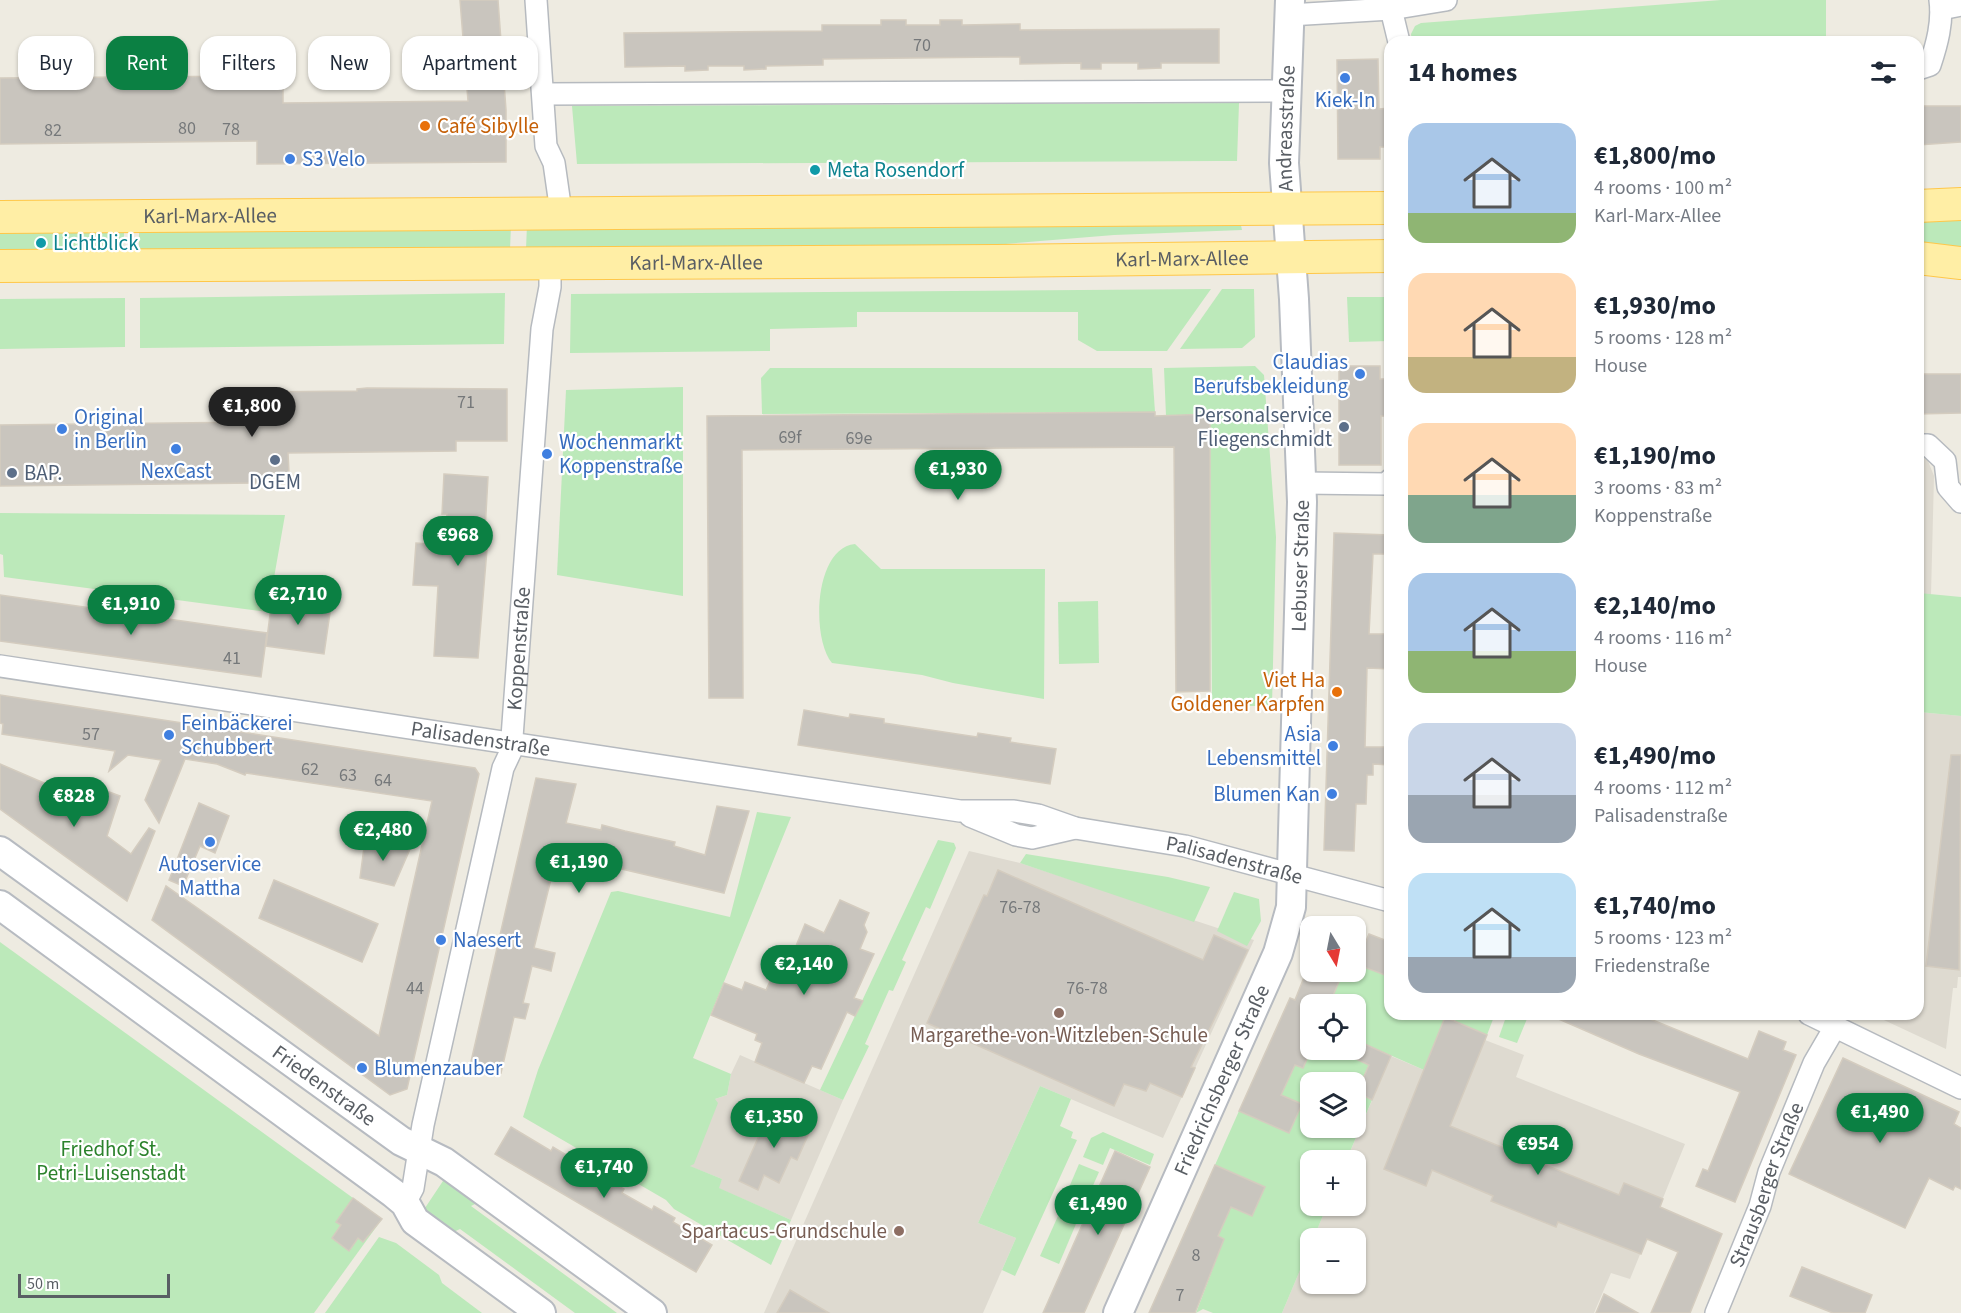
<!DOCTYPE html>
<html lang="en">
<head>
<meta charset="utf-8">
<style>
  body { margin:0; font-family:"Source Sans 3",sans-serif; background:#f2f2f3; color:#1f2937; height:100vh; display:flex; flex-direction:column; font-size:22px; white-space:nowrap }
  * { box-sizing:border-box; margin:0 }
  p { font-size:20px; color:#747a83 }
  .icon { flex:none; width:33px; height:33px; fill:none; stroke:currentColor; stroke-width:2; stroke-linecap:round; stroke-linejoin:round }
  .map { position:relative; flex:1; overflow:hidden }
  .panel { position:absolute; left:1384px; top:36px; width:540px; height:984px; display:flex; flex-direction:column; background:#fff; border-radius:18px; box-shadow:0 2px 4px #0004 }
  .panel>* { flex:none }
  .guide { position:absolute; left:18px; top:36px; width:570px; height:54px; display:flex; gap:12px }
  .needle { width:39px; rotate:170deg }
  .controls { position:absolute; left:1300px; top:916px; display:grid; gap:12px }
  .controls a { display:grid; place-items:center; width:66px; height:66px; border-radius:12px; background:#fff; box-shadow:0 2px 4px #0004; font-size:30px }
  .scale { position:absolute; left:18px; bottom:15px; width:152px; box-sizing:border-box; padding-left:6px; border:3px solid #595e64; border-top:0; font-size:16px; line-height:21px; white-space:nowrap; color:#595e64; -webkit-text-stroke:4px #fff; paint-order:stroke }
  .price { position:absolute; translate:-50% -51px; padding:0 14px; border-radius:21px; background:#0b8043; color:#fff; font-size:20px; line-height:39px; filter:drop-shadow(0 2px 3px #0008) }
  .price::after { content:''; position:absolute; left:50%; top:36px; width:18px; height:14px; margin-left:-9px; background:inherit; clip-path:polygon(0 0,100% 0,50% 100%) }
  .price.active { background:#222; color:#fff }
  ul { padding:0; list-style:none }
  li { display:flex; align-items:center; gap:18px; height:150px; padding:0 24px }
  li span { display:grid; place-items:center; flex:none; width:168px; height:120px; border-radius:18px; color:#555 }
  li>.icon { margin-inline-start:auto }
  span .icon { width:72px; height:72px; fill:#fffc; stroke-width:1 }
  li b { font-size:26px }
  h2 { display:flex; justify-content:space-between; align-items:center; height:72px; padding:0 24px; font-size:26px }
  .pill { padding:0 21px; border-radius:18px; background:#fff; box-shadow:0 2px 4px #0004; font-size:21px; line-height:54px }
  .pill.active { background:#0b8043; color:#fff }
  .map>svg:first-child { display:block }
</style>
</head>
<body>
<div class="map">
<svg width="1961" height="1313" viewBox="0 0 1961 1313">
  <rect width="100%" height="100%" fill="#eeebe1"/>
  <g fill="#dedad0">
    <polygon points="1919,454 1928,461 1934,476 1931,595 1919,593"/>
    <polygon points="1919,712 1961,716 1961,977 1958,977 1957,988 1953,988 1946,1049 1871,1014 1918,1014"/>
    <polygon points="969,851 1020,863 1254,940 1163,1138 1040,1086 978,1223 1016,1238 983,1313 764,1313"/>
    <polygon points="1445,1017 1487,1035 1485,1040 1524,1055 1516,1077 1685,1144 1630,1279 1611,1273 1594,1313 1282,1313 1311,1244 1311,1284 1356,1284 1356,1239 1313,1239 1327,1206 1356,1206 1356,1161 1346,1161 1391,1056 1424,1070"/>
    <polygon points="740,1055 843,1100 791,1220 718,1188 722,1179 689,1166 715,1099 727,1095 731,1074"/>
  </g>
  <g fill="#bce9ba" fill-rule="evenodd">
    <polygon points="1721,0 1826,0 1826,42 1412,42 1411,34 1415,26 1421,23"/>
    <polygon points="1239,103 1237,161 1217,161 577,164 572,106"/>
    <polygon points="1918,218 1961,218 1961,248 1919,244"/>
    <polygon points="1240,221 1242,230 1114,235 981,246 526,249 527,225"/>
    <polygon points="511,225 510,249 139,252 139,228"/>
    <polygon points="124,228 124,252 0,253 0,229"/>
    <polygon points="1211,289 1167,351 1097,351 1078,340 1078,312 857,312 857,327 770,329 770,351 570,353 571,294"/>
    <polygon points="1222,289 1254,289 1255,337 1242,348 1180,349"/>
    <polygon points="505,293 504,344 140,348 140,298"/>
    <polygon points="1347,297 1390,297 1390,341 1349,342"/>
    <polygon points="125,298 125,347 0,349 0,299"/>
    <polygon points="1255,366 1264,375 1276,537 1272,706 1212,706 1210,414 1166,416 1164,368"/>
    <polygon points="770,368 1152,368 1155,412 762,414 761,378"/>
    <polygon points="683,387 683,596 557,575 566,390"/>
    <polygon points="0,513 285,515 268,612 4,577 3,555 0,554"/>
    <path d="M855,544l26,25h164l-1,130 -91,-16 -31,-8 -90,-12c-21,-25 -18,-115 23,-119z"/>
    <polygon points="1919,593 1961,597 1961,716 1919,712"/>
    <polygon points="1098,601 1099,663 1059,664 1058,602"/>
    <polygon points="757,812 791,817 693,1058 731,1074 727,1095 715,1099 718,1103 694,1164 690,1166 722,1179 719,1188 791,1220 771,1265 674,1209 666,1200 523,1117 538,1070 611,892 618,891 730,917"/>
    <polygon points="938,840 954,843 956,848 930,909 926,907 902,960 906,962 893,991 889,990 865,1044 869,1046 843,1100 820,1090"/>
    <polygon points="1026,854 1168,877 1210,887 1194,922 1020,863"/>
    <polygon points="1234,892 1259,899 1261,921 1247,946 1217,931"/>
    <polygon points="0,942 382,1219 314,1313 0,1313"/>
    <polygon points="1356,963 1390,977 1390,1014 1447,1014 1424,1070 1356,1040 1356,1005 1329,1005 1343,972 1356,972"/>
    <polygon points="1458,1014 1495,1014 1487,1035 1455,1021"/>
    <polygon points="1507,1014 1529,1014 1517,1043 1499,1037"/>
    <path d="M1311,1050h25l33,14 -12,28 15,8 -26,61h-35v45h16l-45,107h-69l-10,-4 -7,4 28,-74 -6,-3 13,-29 21,9 13,-29 -50,-22 24,-54 62,-7 -20,-9 14,-30 8,3zM1311,1083h45v45h-45z"/>
    <polygon points="1040,1086 1071,1099 1060,1126 1073,1132 1071,1138 1077,1140 1015,1276 1002,1270 1016,1238 978,1223"/>
    <polygon points="1103,1132 1154,1154 1150,1165 1110,1148 1103,1165 1083,1157 1091,1138"/>
    <polygon points="1079,1164 1099,1172 1080,1215 1061,1206"/>
    <polygon points="447,1175 485,1199 471,1206 617,1313 575,1313 460,1229 445,1236 421,1214"/>
    <polygon points="1058,1216 1076,1224 1059,1264 1040,1256"/>
    <polygon points="379,1237 396,1243 439,1275 442,1283 482,1313 325,1313"/>
  </g>
  <g fill="#c9c5be" stroke="#d4ccbf" stroke-width="1.5">
    <polygon points="460,0 498,0 506,110 506,162 257,164 257,141 0,144 0,78 257,76 257,86 283,86 283,103 468,101"/>
    <polygon points="881,20 906,20 906,25 940,25 940,20 962,20 962,25 1020,24 1020,30 1219,29 1219,63 1161,63 1161,68 1138,69 1138,63 1101,63 1101,69 1081,69 1081,63 1020,64 1020,57 1000,57 823,59 823,65 766,66 766,69 744,70 744,66 708,66 708,70 685,71 685,66 625,67 624,33 822,31 822,25 881,25"/>
    <polygon points="1378,59 1379,109 1390,108 1390,147 1380,147 1380,159 1338,159 1337,60"/>
    <polygon points="1918,106 1961,106 1961,142 1918,145"/>
    <polygon points="1339,366 1380,366 1380,379 1390,379 1390,416 1381,416 1381,465 1339,465"/>
    <polygon points="1918,374 1961,374 1961,413 1918,414"/>
    <polygon points="367,388 507,389 507,441 456,441 456,451 288,453 289,473 264,473 264,483 0,486 0,425 256,422 256,392 357,391 357,389"/>
    <polygon points="1155,412 1155,416 1210,414 1210,691 1176,692 1174,447 742,450 743,698 709,698 707,416"/>
    <polygon points="444,474 488,477 484,549 487,549 478,658 434,656 438,586 413,585 416,543 445,545 447,514 442,514"/>
    <polygon points="1334,533 1390,535 1390,554 1373,554 1369,634 1390,634 1390,669 1367,668 1365,747 1390,747 1390,765 1373,764 1373,775 1367,775 1366,804 1356,804 1354,851 1324,850"/>
    <polygon points="0,595 267,633 261,677 0,641"/>
    <polygon points="272,599 331,606 324,654 266,646"/>
    <polygon points="0,695 475,768 479,774 407,1089 390,1095 152,920 166,886 379,1036 432,801 246,773 245,775 217,764 185,759 159,823 145,800 161,760 128,755 109,771 115,751 2,734 3,724 0,723"/>
    <polygon points="804,710 849,718 850,714 884,719 884,723 977,737 978,733 1011,738 1010,742 1056,749 1050,784 798,745"/>
    <polygon points="1951,755 1961,755 1959,970 1926,966"/>
    <polygon points="0,764 95,805 101,789 120,796 107,836 131,854 149,828 155,831 127,901 0,809"/>
    <polygon points="536,778 576,784 566,823 601,830 602,825 625,831 675,842 674,846 705,855 717,806 749,811 724,893 562,855 556,880 551,879 534,948 555,953 551,971 532,966 523,1003 529,1004 525,1019 514,1017 501,1073 470,1066"/>
    <polygon points="199,803 229,816 215,853 200,846 183,886 169,880"/>
    <polygon points="365,840 410,849 394,886 360,878"/>
    <polygon points="998,870 1203,960 1214,935 1248,950 1191,1067 1195,1068 1182,1097 1150,1083 1146,1091 1124,1084 1114,1106 927,1023 984,895 987,896"/>
    <polygon points="274,880 378,924 362,962 259,918"/>
    <polygon points="840,900 869,913 864,925 867,932 860,949 874,954 854,998 863,1001 855,1016 847,1012 821,1069 812,1066 804,1083 755,1062 762,1043 755,1040 757,1034 711,1015 724,983 742,990 745,982 766,990 778,964 787,968 805,924 824,933"/>
    <polygon points="1369,934 1390,942 1390,977 1356,964 1356,942 1364,946"/>
    <polygon points="1310,962 1311,972 1343,972 1329,1005 1311,1005 1311,1050 1303,1068 1295,1065 1281,1095 1302,1104 1289,1133 1239,1111 1290,998 1295,1000"/>
    <polygon points="1547,1014 1638,1014 1748,1059 1759,1031 1786,1042 1783,1050 1796,1055 1735,1202 1696,1186 1703,1169 1708,1171 1740,1092 1639,1054"/>
    <polygon points="1445,1017 1487,1035 1450,1126 1619,1195 1624,1183 1663,1199 1660,1207 1722,1234 1690,1313 1651,1313 1678,1252 1647,1239 1641,1254 1558,1222 1556,1227 1491,1201 1493,1196 1432,1170 1426,1186 1384,1169"/>
    <polygon points="1356,1040 1391,1056 1372,1100 1357,1092 1369,1065 1356,1059"/>
    <polygon points="1843,1058 1959,1112 1954,1124 1961,1128 1961,1189 1955,1186 1953,1190 1929,1178 1905,1228 1789,1174"/>
    <polygon points="773,1104 792,1113 787,1123 809,1133 797,1160 791,1157 779,1183 764,1175 758,1190 739,1181"/>
    <polygon points="511,1127 551,1151 553,1147 575,1160 573,1164 601,1180 603,1177 624,1189 622,1193 652,1210 654,1206 675,1218 673,1222 712,1245 696,1272 495,1154"/>
    <polygon points="1115,1151 1150,1167 1084,1313 1043,1313"/>
    <polygon points="1215,1165 1265,1187 1252,1216 1231,1207 1218,1236 1224,1239 1195,1313 1149,1313"/>
    <polygon points="353,1198 382,1219 363,1242 358,1238 349,1251 332,1238 341,1225 336,1222"/>
    <polygon points="1802,1267 1872,1295 1865,1313 1833,1313 1790,1296"/>
    <polygon points="790,1290 829,1313 777,1313"/>
    <polygon points="1604,1294 1638,1313 1596,1313"/>
  </g>
  <g fill="none" stroke-linecap="round" stroke-linejoin="round">
    <defs>
      <g id="street">
        <polyline points="536,0 546,146 554,163 561,212"/>
        <polyline points="1391,9 1399,42"/>
        <polyline points="1941,9 1961,5"/>
        <polyline points="1289,15 1391,9 1446,0"/>
        <path d="M1918,69l12,-4c7,-21 13,-43 10,-65"/>
        <polyline points="544,94 1287,91"/>
        <polyline points="1918,445 1928,445 1945,461 1948,487 1961,502"/>
        <polyline points="1302,483 1387,484 1390,480"/>
        <path id="s1" d="M0,666l960,145h54l24,4 37,13 110,18 205,55"/>
        <polyline points="970,816 1016,835 1032,838 1075,828"/>
        <polyline points="1809,1014 1961,1088"/>
        <path id="s2" d="M405,1203l8,-15 10,-63 64,-285 16,-72 8,-17 31,-422 8,-42v-25"/>
        <path id="s3" d="M1716,1313l44,-107 9,-34 45,-109 21,-36"/>
      </g>
      <g id="secondary">
        <path id="s4" d="M0,851l401,290 43,21 208,151"/>
        <polyline points="0,905 393,1193 405,1203 415,1221 541,1313"/>
        <path id="s5" d="M1118,1313l160,-360 13,-46 11,-405 -8,-203 -10,-136 6,-163"/>
      </g>
      <g id="primary">
        <polyline points="1918,206 1961,204"/>
        <path id="s6" d="M0,217l1390,-9"/>
        <polyline points="1918,258 1961,263"/>
        <path id="s7" d="M0,266l996,-5 394,-5"/>
      </g>
    </defs>
    <use href="#street" stroke="#b6babf" stroke-width="24"/>
    <use href="#secondary" stroke="#b7bbc1" stroke-width="32"/>
    <use href="#primary" stroke="#ffc749" stroke-width="34"/>
    <use href="#street" stroke="#fff" stroke-width="21"/>
    <use href="#secondary" stroke="#fff" stroke-width="28"/>
    <use href="#primary" stroke="#ffeea5" stroke-width="32"/>
  </g>
  <g fill="#3f7fe0" stroke="#fff" stroke-width="2">
    <circle cx="1345" cy="78" r="6"/>
    <circle cx="290" cy="159" r="6"/>
    <circle cx="1360" cy="374" r="6"/>
    <circle cx="62" cy="429" r="6"/>
    <circle cx="176" cy="449" r="6"/>
    <circle cx="547" cy="454" r="6"/>
    <circle cx="169" cy="735" r="6"/>
    <circle cx="1333" cy="746" r="6"/>
    <circle cx="1332" cy="794" r="6"/>
    <circle cx="210" cy="842" r="6"/>
    <circle cx="441" cy="940" r="6"/>
    <circle cx="362" cy="1068" r="6"/>
  </g>
  <g fill="#e8710a" stroke="#fff" stroke-width="2">
    <circle cx="425" cy="126" r="6"/>
    <circle cx="1337" cy="692" r="6"/>
  </g>
  <g fill="#0f9aa8" stroke="#fff" stroke-width="2">
    <circle cx="815" cy="170" r="6"/>
    <circle cx="41" cy="243" r="6"/>
  </g>
  <g fill="#5c6f8a" stroke="#fff" stroke-width="2">
    <circle cx="1344" cy="427" r="6"/>
    <circle cx="275" cy="460" r="6"/>
    <circle cx="12" cy="473" r="6"/>
  </g>
  <g fill="#8d6e63" stroke="#fff" stroke-width="2">
    <circle cx="1059" cy="1013" r="6"/>
    <circle cx="899" cy="1231" r="6"/>
  </g>
  <g text-anchor="middle" dominant-baseline="central" stroke-width="4.5" stroke-linejoin="round" paint-order="stroke">
    <g font-size="18" fill="#75787a">
      <text x="922" y="45">70</text>
      <text x="187" y="128">80</text>
      <text x="231" y="129">78</text>
      <text x="53" y="130">82</text>
      <text x="466" y="402">71</text>
      <text x="790" y="437">69f</text>
      <text x="859" y="438">69e</text>
      <text x="232" y="658">41</text>
      <text x="91" y="734">57</text>
      <text x="310" y="769">62</text>
      <text x="348" y="775">63</text>
      <text x="383" y="780">64</text>
      <text x="1020" y="907">76-78</text>
      <text x="415" y="988">44</text>
      <text x="1087" y="988">76-78</text>
      <text x="1196" y="1255">8</text>
      <text x="1180" y="1295">7</text>
    </g>
    <g font-size="21" fill="#366cbe" stroke="#fff" text-anchor="start">
      <text x="1345" y="100" text-anchor="middle">Kiek-In</text>
      <text x="302" y="159">S3 Velo</text>
      <text x="1348" y="362" text-anchor="end">Claudias<tspan x="1348" dy="24">Berufsbekleidung</tspan></text>
      <text x="74" y="417">Original<tspan x="74" dy="24">in Berlin</tspan></text>
      <text x="559" y="442">Wochenmarkt<tspan x="559" dy="24">Koppenstraße</tspan></text>
      <text x="176" y="471" text-anchor="middle">NexCast</text>
      <text x="181" y="723">Feinbäckerei<tspan x="181" dy="24">Schubbert</tspan></text>
      <text x="1321" y="734" text-anchor="end">Asia<tspan x="1321" dy="24">Lebensmittel</tspan></text>
      <text x="1320" y="794" text-anchor="end">Blumen Kan</text>
      <text x="210" y="864" text-anchor="middle">Autoservice<tspan x="210" dy="24">Mattha</tspan></text>
      <text x="453" y="940">Naesert</text>
      <text x="374" y="1068">Blumenzauber</text>
    </g>
    <g font-size="21" fill="#c56008" stroke="#fff" text-anchor="start">
      <text x="437" y="126">Café Sibylle</text>
      <text x="1325" y="680" text-anchor="end">Viet Ha<tspan x="1325" dy="24">Goldener Karpfen</tspan></text>
    </g>
    <g font-size="21" fill="#595e64" stroke="#fff">
      <text stroke="none"><textPath href="#s5" startOffset="1221">Andreasstraße</textPath></text>
      <text stroke="none"><textPath href="#s6" startOffset="210">Karl-Marx-Allee</textPath></text>
      <text stroke="none"><textPath href="#s7" startOffset="1182">Karl-Marx-Allee</textPath></text>
      <text stroke="none"><textPath href="#s7" startOffset="696">Karl-Marx-Allee</textPath></text>
      <text stroke="none"><textPath href="#s5" startOffset="783">Lebuser Straße</textPath></text>
      <text stroke="none"><textPath href="#s2" startOffset="568">Koppenstraße</textPath></text>
      <text stroke="none"><textPath href="#s1" startOffset="486">Palisadenstraße</textPath></text>
      <text stroke="none"><textPath href="#s1" startOffset="1251">Palisadenstraße</textPath></text>
      <text stroke="none"><textPath href="#s5" startOffset="255">Friedrichsberger Straße</textPath></text>
      <text stroke="none"><textPath href="#s4" startOffset="400">Friedenstraße</textPath></text>
      <text stroke="none"><textPath href="#s3" startOffset="138">Strausberger Straße</textPath></text>
    </g>
    <g font-size="21" fill="#0d838f" stroke="#fff" text-anchor="start">
      <text x="827" y="170">Meta Rosendorf</text>
      <text x="53" y="243">Lichtblick</text>
    </g>
    <g font-size="21" fill="#4e5e75" stroke="#fff" text-anchor="end">
      <text x="1332" y="415">Personalservice<tspan x="1332" dy="24">Fliegenschmidt</tspan></text>
      <text x="24" y="473" text-anchor="start">BAP.</text>
      <text x="275" y="482" text-anchor="middle">DGEM</text>
    </g>
    <g font-size="21" fill="#785e54" stroke="#fff">
      <text x="1059" y="1035">Margarethe-von-Witzleben-Schule</text>
      <text x="887" y="1231" text-anchor="end">Spartacus-Grundschule</text>
    </g>
    <g font-size="21" fill="#2b822c" stroke="#fff">
      <text x="111" y="1149">Friedhof St.<tspan x="111" dy="24">Petri-Luisenstadt</tspan></text>
    </g>
  </g>
</svg>
<div class="controls">
<a><svg class="needle" viewBox="-14 -14 28 28"><path d="M0-13l5 13h-10z" fill="#e53935"/><path d="M0 13l5-13h-10z" fill="#747a83"/></svg></a>
<a><svg class="icon" aria-label="locate" viewBox="0 0 24 24"><circle cx="12" cy="12" r="6"/><path d="M12 2v4M12 18v4M2 12h4M18 12h4"/></svg></a>
<a><svg class="icon" aria-label="layers" viewBox="0 0 24 24"><path d="M12 4l9 5-9 5-9-5zM3 14l9 5 9-5"/></svg></a>
<a>+</a>
<a>−</a>
</div>
<div class="scale">50 m</div>
<b class="price active" style="left:252px;top:438px">€1,800</b>
<b class="price" style="left:958px;top:501px">€1,930</b>
<b class="price" style="left:458px;top:567px">€968</b>
<b class="price" style="left:298px;top:626px">€2,710</b>
<b class="price" style="left:131px;top:636px">€1,910</b>
<b class="price" style="left:74px;top:828px">€828</b>
<b class="price" style="left:383px;top:862px">€2,480</b>
<b class="price" style="left:579px;top:894px">€1,190</b>
<b class="price" style="left:804px;top:996px">€2,140</b>
<b class="price" style="left:1880px;top:1144px">€1,490</b>
<b class="price" style="left:774px;top:1149px">€1,350</b>
<b class="price" style="left:1538px;top:1176px">€954</b>
<b class="price" style="left:604px;top:1199px">€1,740</b>
<b class="price" style="left:1098px;top:1236px">€1,490</b>
<div class="guide">
<a class="pill">Buy</a>
<a class="pill active">Rent</a>
<a class="pill">Filters</a>
<a class="pill">New</a>
<a class="pill">Apartment</a>
</div>
<section class="panel">
<h2>14 homes<svg class="icon" aria-label="filters" viewBox="0 0 24 24"><path d="M4 7h16M4 17h16"/><circle cx="9" cy="7" r="2"/><circle cx="15" cy="17" r="2"/></svg></h2>
<ul>
<li><span style="background:linear-gradient(#a9c7e8 75%,#8fb573 0)"><svg class="icon" aria-label="home" viewBox="0 0 24 24"><path d="M3 11l9-7 9 7M6 9v11h12V9"/></svg></span><div><b>€1,800/mo</b><p>4 rooms · 100 m²</p><p>Karl-Marx-Allee</p></div></li>
<li><span style="background:linear-gradient(#ffd9b3 70%,#c2b280 0)"><svg class="icon" aria-label="home" viewBox="0 0 24 24"><path d="M3 11l9-7 9 7M6 9v11h12V9"/></svg></span><div><b>€1,930/mo</b><p>5 rooms · 128 m²</p><p>House</p></div></li>
<li><span style="background:linear-gradient(#ffd9b3 60%,#7fa58c 0)"><svg class="icon" aria-label="home" viewBox="0 0 24 24"><path d="M3 11l9-7 9 7M6 9v11h12V9"/></svg></span><div><b>€1,190/mo</b><p>3 rooms · 83 m²</p><p>Koppenstraße</p></div></li>
<li><span style="background:linear-gradient(#a9c7e8 65%,#8fb573 0)"><svg class="icon" aria-label="home" viewBox="0 0 24 24"><path d="M3 11l9-7 9 7M6 9v11h12V9"/></svg></span><div><b>€2,140/mo</b><p>4 rooms · 116 m²</p><p>House</p></div></li>
<li><span style="background:linear-gradient(#c9d6e8 60%,#9aa5b1 0)"><svg class="icon" aria-label="home" viewBox="0 0 24 24"><path d="M3 11l9-7 9 7M6 9v11h12V9"/></svg></span><div><b>€1,490/mo</b><p>4 rooms · 112 m²</p><p>Palisadenstraße</p></div></li>
<li><span style="background:linear-gradient(#bfe0f5 70%,#9aa5b1 0)"><svg class="icon" aria-label="home" viewBox="0 0 24 24"><path d="M3 11l9-7 9 7M6 9v11h12V9"/></svg></span><div><b>€1,740/mo</b><p>5 rooms · 123 m²</p><p>Friedenstraße</p></div></li>
</ul>
</section>
</div>
</body>
</html>
